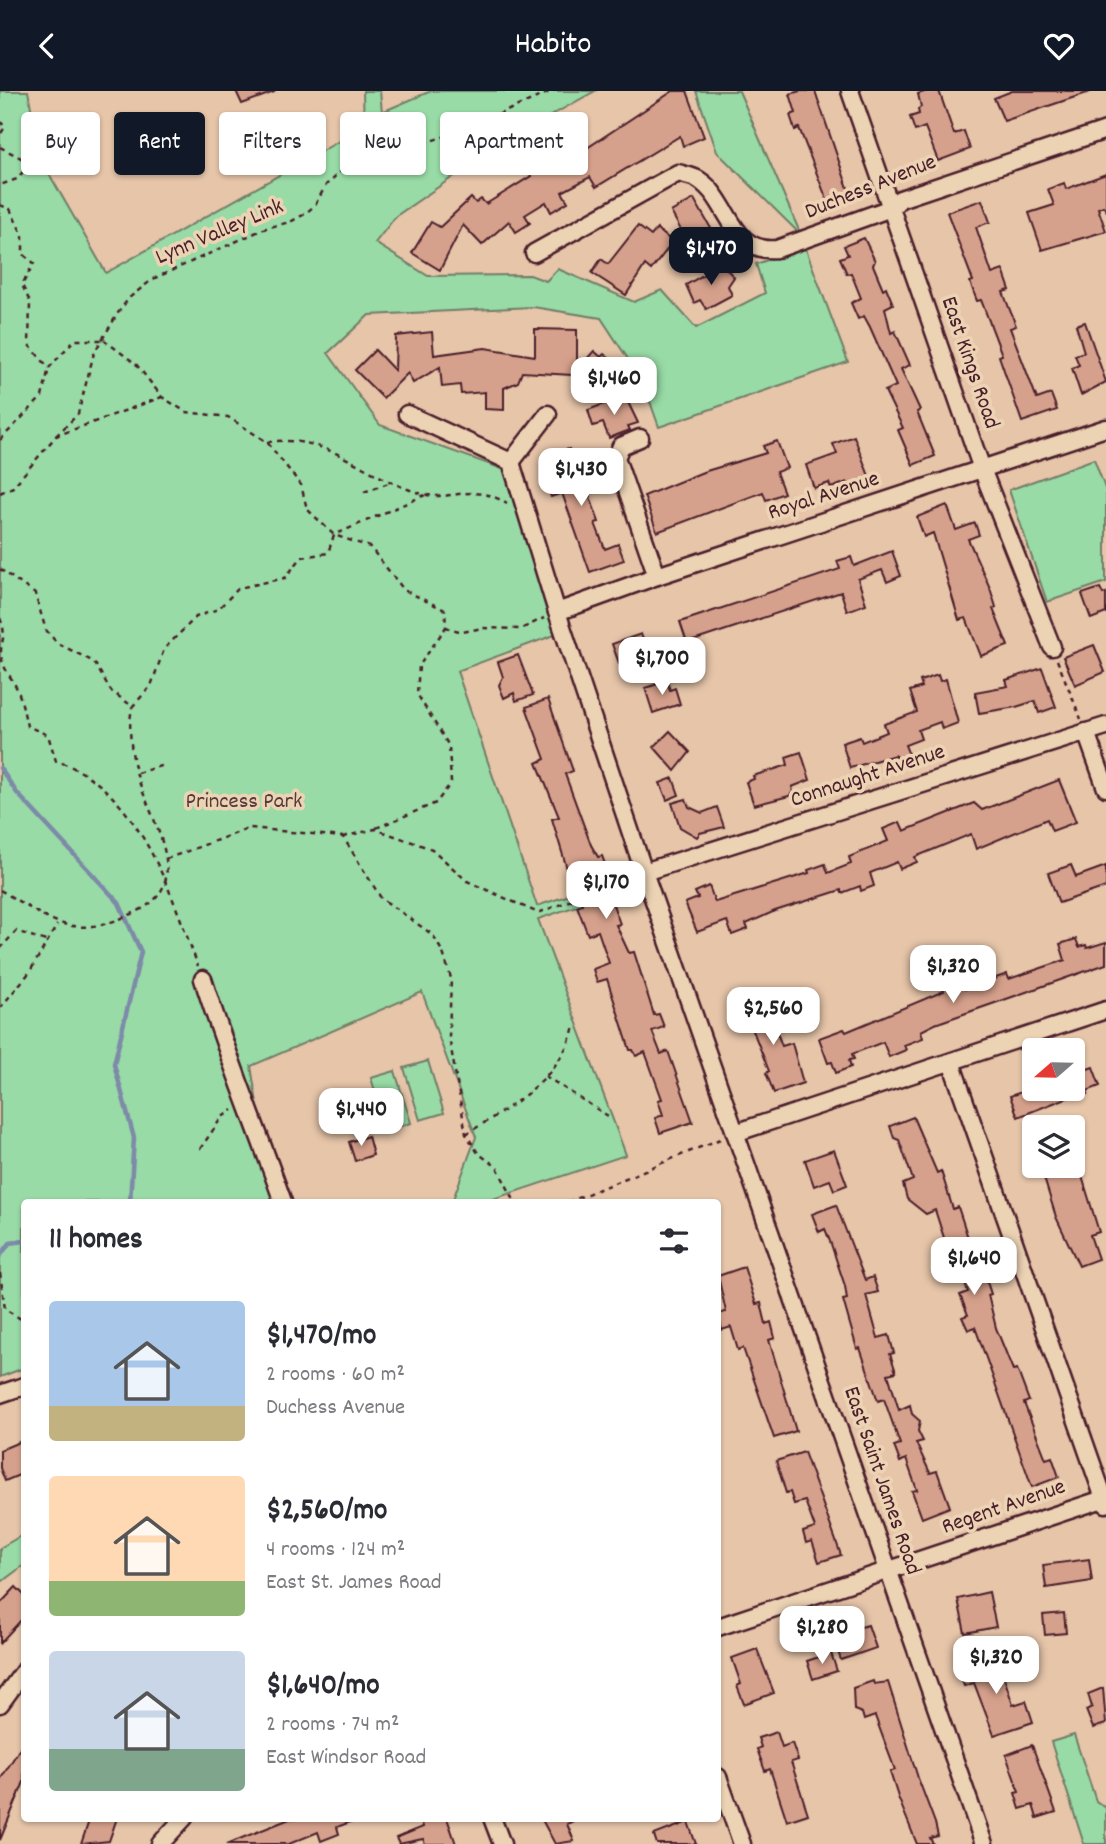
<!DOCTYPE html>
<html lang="en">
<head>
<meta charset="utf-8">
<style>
  body { margin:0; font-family:Dekko,sans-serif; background:#f7f7f7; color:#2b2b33; height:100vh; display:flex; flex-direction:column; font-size:26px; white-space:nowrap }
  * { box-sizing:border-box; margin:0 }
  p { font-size:23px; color:#7c7c81 }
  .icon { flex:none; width:38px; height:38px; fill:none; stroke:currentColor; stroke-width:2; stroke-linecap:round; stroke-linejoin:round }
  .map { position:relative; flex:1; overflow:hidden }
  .drawer { position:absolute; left:21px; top:1108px; width:700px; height:623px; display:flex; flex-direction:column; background:#fff; border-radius:7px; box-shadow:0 2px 5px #0004 }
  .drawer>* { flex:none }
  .banner { position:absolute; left:21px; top:21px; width:700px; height:63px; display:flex; gap:14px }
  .needle { width:46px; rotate:250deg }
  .tools { position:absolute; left:1022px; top:947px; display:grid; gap:14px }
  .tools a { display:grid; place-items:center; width:63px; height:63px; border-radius:7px; background:#fff; box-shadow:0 2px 5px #0004; font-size:35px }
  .price { position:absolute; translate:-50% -60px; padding:0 16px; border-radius:14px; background:#fff; color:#222; font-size:23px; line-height:46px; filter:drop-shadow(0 2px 4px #0008) }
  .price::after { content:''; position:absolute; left:50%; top:42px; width:21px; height:16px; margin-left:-10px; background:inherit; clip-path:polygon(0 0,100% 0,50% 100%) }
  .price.on { background:#111827; color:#fff }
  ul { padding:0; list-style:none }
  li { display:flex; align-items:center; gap:21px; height:175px; padding:0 28px }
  li span { display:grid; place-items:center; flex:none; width:196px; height:140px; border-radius:7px; color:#555 }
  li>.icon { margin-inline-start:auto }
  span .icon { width:84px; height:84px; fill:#fffc; stroke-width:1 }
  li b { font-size:30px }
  h2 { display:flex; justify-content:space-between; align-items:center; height:84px; padding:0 28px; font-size:30px }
  .pill { padding:0 24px; border-radius:7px; background:#fff; box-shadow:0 2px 5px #0004; font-size:24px; line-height:63px }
  .pill.on { background:#111827; color:#fff }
  header { display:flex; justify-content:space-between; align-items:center; height:91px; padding:0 28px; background:#111827; color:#fff; font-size:32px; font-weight:600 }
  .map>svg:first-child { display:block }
</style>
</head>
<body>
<header><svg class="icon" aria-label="back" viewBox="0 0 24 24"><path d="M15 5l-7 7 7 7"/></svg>Habito<svg class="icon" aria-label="heart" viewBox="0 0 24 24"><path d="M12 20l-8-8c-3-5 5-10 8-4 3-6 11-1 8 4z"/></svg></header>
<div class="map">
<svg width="1106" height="1753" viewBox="0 0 1106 1753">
  <rect width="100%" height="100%" fill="#e6c5a9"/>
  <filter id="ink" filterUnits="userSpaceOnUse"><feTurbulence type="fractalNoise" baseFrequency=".0143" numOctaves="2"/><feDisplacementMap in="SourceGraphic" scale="14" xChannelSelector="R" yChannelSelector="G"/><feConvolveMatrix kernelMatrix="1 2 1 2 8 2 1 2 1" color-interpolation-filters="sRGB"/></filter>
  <g filter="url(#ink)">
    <g fill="#98dba6" stroke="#717d68" stroke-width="2">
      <polygon points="0,0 28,0 40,67 106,182 364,36 363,0 380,0 382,21 431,0 595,0 507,49 396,125 375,152 428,185 530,184 546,190 558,178 634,211 662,199 696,237 765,202 756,173 805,156 848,271 659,336 643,291 601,227 533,216 369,224 328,262 380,334 508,380 560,542 457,580 537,815 646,778 650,790 538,828 626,1064 484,1111 452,1111 476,1046 422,901 251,975 273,1111 24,1111 24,1277 0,1286"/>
      <polygon points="696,0 739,0 801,144 717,61"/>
      <polygon points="1094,368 1106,400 1106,491 1047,511 1009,399"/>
      <polygon points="428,970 444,1022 420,1029 404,977"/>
      <polygon points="395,980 411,1032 387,1039 371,987"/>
      <polygon points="24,1443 24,1474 0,1492 0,1457"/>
      <polygon points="1074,1644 1096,1710 1106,1717 1106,1753 1084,1753 1051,1651"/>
    </g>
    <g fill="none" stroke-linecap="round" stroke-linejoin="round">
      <g stroke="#7d8aa8" stroke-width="4.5">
        <polyline points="0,677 17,702 119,812 141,861 114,973 134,1047 130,1111"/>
        <polyline points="0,1165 10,1152 24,1150"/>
      </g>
    </g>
    <g fill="#d6a18c" stroke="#4a1f2b" stroke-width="2">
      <polygon points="236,0 273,0 274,1 242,13"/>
      <polygon points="673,0 687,0 704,46 683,55 680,45 596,96 590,86 562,101 568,111 551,121 546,111 525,124 530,132 516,141 509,130 482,154 463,134 440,179 412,162 431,131 440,136 471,107 476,112 481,108 486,113 531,85 529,80 548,69 552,75 586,55 587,57"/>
      <polygon points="800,0 815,0 851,106 829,114 799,37 795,39 790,24 796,22 790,3"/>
      <polygon points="927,0 939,0 954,43 964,40 970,58 938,70 925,36 915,40 910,26 919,23 918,18 921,16 918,3"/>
      <polygon points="1012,0 1090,0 1090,1 1004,30 994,7"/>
      <polygon points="1106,83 1106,119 1103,115 1098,117 1106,140 1042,159 1029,122 1054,114 1048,98 1064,92 1066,98"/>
      <polygon points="694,108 716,146 692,159 671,121"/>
      <polygon points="982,109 990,131 976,136 992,183 1003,179 1010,199 1003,201 1016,235 1010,237 1037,308 1051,303 1057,319 1022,331 999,265 1002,264 981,209 977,210 970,191 973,190 947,121"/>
      <polygon points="638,135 651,145 657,138 673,151 651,179 645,174 626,204 592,182 601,168 608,173"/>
      <polygon points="864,147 875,170 873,174 883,198 886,196 893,213 885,217 891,242 895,240 910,274 901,278 920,319 917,321 935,365 913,374 898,339 903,337 885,300 896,295 870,236 864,225 858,228 851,212 861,207 851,182 847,183 840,167 848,164 844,155"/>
      <polygon points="722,173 734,186 728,195 732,204 706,218 700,209 694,212 686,194"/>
      <polygon points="1085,231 1106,291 1081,304 1072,277 1079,274 1075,264 1084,261 1076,234"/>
      <polygon points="535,238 577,239 577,279 594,260 601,266 604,263 615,272 611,276 619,284 597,308 572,284 522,281 518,291 504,297 504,319 485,318 485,301 461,303 460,294 442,296 440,276 413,292 408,282 383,307 355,279 375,259 395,280 396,245 432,241 434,264 485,257 535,265"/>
      <polygon points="625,305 638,332 628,335 630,339 609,347 603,332 593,335 588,319"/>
      <polygon points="854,345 870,388 849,396 847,391 831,397 829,392 814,397 806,374 837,363 833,353"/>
      <polygon points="777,350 787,377 776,381 784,402 766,409 763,401 657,441 644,405 703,381 766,362 763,355"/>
      <polygon points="569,358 572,366 584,363 592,386 584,389 599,431 595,432 605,458 618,453 624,469 590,481 562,402 551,406 542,379 559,373 555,362"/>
      <polygon points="947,414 956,439 975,432 979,444 968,448 990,497 996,516 993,518 1008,555 981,565 966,527 959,529 933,442 924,446 917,426"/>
      <polygon points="892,460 901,485 887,491 882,479 858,488 866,513 847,520 841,501 687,552 680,531 840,478 837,470 851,466 854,475"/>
      <polygon points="1100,497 1103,503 1106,502 1106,522 1091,528 1082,503"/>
      <polygon points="641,543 648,562 619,572 612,553"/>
      <polygon points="1094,554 1105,581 1075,594 1063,566"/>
      <polygon points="518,564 533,604 516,610 514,602 504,607 499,594 503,586 498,571"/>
      <polygon points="1042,577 1056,616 1039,622 1035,610 1016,616 979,622 975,601 1008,595 1006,589"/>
      <polygon points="938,584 940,590 946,588 958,632 942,638 940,631 918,639 921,648 905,654 909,664 897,669 895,664 850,677 842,652 860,646 862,651 887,641 884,633 917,621 910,600 922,596 920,590"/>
      <polygon points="667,590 670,599 675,597 680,613 653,622 645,597"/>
      <polygon points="548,608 573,680 565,683 591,754 598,766 602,765 610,787 604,789 620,833 616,834 629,862 634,861 654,924 659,923 664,936 652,940 661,963 668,960 693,1031 660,1042 655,1027 663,1024 658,1009 662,1008 645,961 636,965 633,959 630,959 607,888 597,891 593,878 609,872 598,840 588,844 577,815 582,813 575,790 571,791 552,728 559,726 537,672 545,668 526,616"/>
      <polygon points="670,640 690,661 675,680 654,656"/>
      <polygon points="801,661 810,689 792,696 793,701 789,705 754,714 746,691 754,688 753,685 788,674 786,666"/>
      <polygon points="673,687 679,704 667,709 660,692"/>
      <polygon points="1059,689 1076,731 1052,740 1047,728 976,758 971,743 915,766 917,771 900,778 897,771 870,782 874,795 861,800 860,795 842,802 841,799 775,820 746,833 748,838 732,844 727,830 697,841 685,812 698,807 695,801 709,795 715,811 809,782 808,779 825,773 828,782 851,773 849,766 888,750 883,738 900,731 904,740 974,712 982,719"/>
      <polygon points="686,708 689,716 702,722 717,716 724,736 700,742 697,746 680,736 672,712"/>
      <polygon points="1071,774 1076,786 1106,775 1106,796 1059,812 1048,782"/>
      <polygon points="1076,848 1079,856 1086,854 1087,857 1106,851 1106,873 935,933 921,940 923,947 904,954 906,959 889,966 883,951 852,963 854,968 849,969 851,976 836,982 832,971 828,972 819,947 844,938 846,941 944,900 938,881 957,875 965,898 1007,883 1009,888 1065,869 1060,853"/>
      <polygon points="763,904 782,955 792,952 803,992 774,1002 766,982 769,980 742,912"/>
      <polygon points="1093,976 1100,995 1087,1000 1088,1003 1075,1007 1074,1004 1018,1026 1010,1005 1030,998 1073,998 1073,983"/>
      <polygon points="913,1026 937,1082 941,1080 953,1118 958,1116 971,1156 975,1154 991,1203 988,1204 996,1237 1013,1279 1017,1278 1029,1310 1024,1312 1046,1368 1052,1366 1059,1386 1032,1396 975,1236 968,1239 962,1226 968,1224 960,1204 968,1201 951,1154 947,1156 935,1119 926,1123 907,1108 903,1093 913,1089 899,1049 894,1047 890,1035"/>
      <polygon points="368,1045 373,1064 355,1070 349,1051"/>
      <polygon points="834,1059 847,1094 834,1099 830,1089 814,1095 805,1069"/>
      <polygon points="1040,1074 1062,1074 1066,1087 1081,1082 1099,1141 1090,1144 1098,1168 1079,1175 1056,1126"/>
      <polygon points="836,1114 865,1189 873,1186 878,1201 866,1204 878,1247 889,1244 894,1262 890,1263 896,1281 888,1283 899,1319 910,1314 912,1323 920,1330 918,1340 923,1350 916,1352 930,1382 937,1380 950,1416 922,1427 912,1400 917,1399 906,1368 900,1371 894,1355 900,1353 884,1308 878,1310 860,1257 857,1258 843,1209 847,1208 845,1195 831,1153 825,1138 819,1141 812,1123"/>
      <polygon points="744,1176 756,1213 761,1212 766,1233 771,1231 775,1247 769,1249 796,1340 774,1347 743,1257 738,1259 731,1236 722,1239 718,1223 726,1221 718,1185"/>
      <polygon points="24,1349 24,1382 5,1390 0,1377 0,1359"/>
      <polygon points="804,1361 841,1464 819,1471 812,1450 806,1452 803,1441 815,1437 805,1410 794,1413 790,1401 786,1402 776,1370"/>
      <polygon points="1089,1468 1092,1490 1046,1497 1043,1474"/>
      <polygon points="16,1496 24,1504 24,1526 0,1552 0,1513"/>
      <polygon points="989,1501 996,1536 965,1542 958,1508"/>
      <polygon points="1064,1522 1066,1542 1045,1544 1043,1524"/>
      <polygon points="855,1531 857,1537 868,1534 876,1557 841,1569 831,1540"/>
      <polygon points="757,1558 774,1602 744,1613 737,1595 741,1593 732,1567"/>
      <polygon points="831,1562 837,1580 813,1588 807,1570"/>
      <polygon points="997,1565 1013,1614 1026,1610 1033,1631 994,1644 974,1592 964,1595 958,1578"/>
      <polygon points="873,1590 874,1593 888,1591 918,1687 935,1732 938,1745 930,1747 933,1753 917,1753 898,1706 890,1681 895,1679 875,1625 864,1629 862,1622 854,1619 853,1597"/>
      <polygon points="1103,1597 1106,1633 1093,1637 1086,1619 1092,1616 1088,1603"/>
      <polygon points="777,1641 782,1656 792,1652 798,1669 791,1671 808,1723 787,1730 770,1678 765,1680 757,1658 761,1656 758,1647"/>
      <polygon points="24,1651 24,1691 0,1749 0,1689"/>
      <polygon points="1032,1654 1056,1721 1037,1727 1033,1714 1020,1718 1015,1702 1019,1701 1006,1664"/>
      <polygon points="90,1727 117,1727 109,1750 81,1753"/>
      <polygon points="292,1727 358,1728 337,1736 339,1743 321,1750 318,1741 289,1753 227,1753"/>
      <polygon points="420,1727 447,1727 456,1753 425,1753 423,1748 399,1753 396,1747 423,1736"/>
      <polygon points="541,1727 579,1727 567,1733 574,1750 555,1753"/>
      <polygon points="688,1731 696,1753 657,1753 654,1744"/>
    </g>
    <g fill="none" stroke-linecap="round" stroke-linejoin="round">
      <defs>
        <g id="minor">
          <polyline points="850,0 982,378 1052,556"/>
          <path d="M534,162l144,-80c7,2 15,3 21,7 32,21 31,74 78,69l114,-41 9,-9 206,-69"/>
          <polyline points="407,323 511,371 557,521 644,781 984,1753"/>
          <polyline points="640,347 621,355 616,367 657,485"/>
          <polyline points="511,371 548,323"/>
          <polyline points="557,521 657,485 1106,337"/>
          <polyline points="1086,641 1106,697"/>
          <polyline points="644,781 1106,635"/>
          <path d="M203,888c24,76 54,149 80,223"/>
          <polyline points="951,971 1106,1413"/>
          <polyline points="735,1042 1106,919"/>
          <polyline points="0,1303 24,1295"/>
          <polyline points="718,1536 1106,1407"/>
          <polyline points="0,1613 24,1580"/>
          <polyline points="718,1686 742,1753"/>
          <polyline points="492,1727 502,1753"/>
          <polyline points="160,1753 184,1727"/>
        </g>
      </defs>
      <use href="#minor" stroke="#4a1f2b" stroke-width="21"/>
      <g stroke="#4a1f2b" stroke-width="2.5" stroke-dasharray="5 5" stroke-linecap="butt">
        <polyline points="0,30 5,36 0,44"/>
        <polyline points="0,56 23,68 26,77 17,88 0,94"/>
        <polyline points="0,114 10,118 23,145 23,163 34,172 22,194 30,211 29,254 49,277"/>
        <polyline points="104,249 136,273 162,306 186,321 228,326 267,351 301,394 307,418 334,444 370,456 404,499 445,519 446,536 462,541 483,537 521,538 544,527"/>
        <polyline points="49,277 74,249 103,249"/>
        <polyline points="56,345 78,323 94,262 118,222 129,207 153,188 266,137 290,131 305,123 315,114 326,94 344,77 459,41 552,0"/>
        <polyline points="0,349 42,306 49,277"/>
        <path d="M267,351c64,-9 99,37 156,52 30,8 46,-12 84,9"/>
        <polyline points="364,401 391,391"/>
        <polyline points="0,402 13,396 56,345 162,306"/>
        <polyline points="0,478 35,503 46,539 57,552 94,571 111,600 132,615"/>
        <path d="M0,527c8,19 0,22 1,37 1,13 12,24 16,34 5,11 7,25 10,37l21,9 8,26c82,25 115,133 142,205"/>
        <polyline points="1057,569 1081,628"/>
        <polyline points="132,616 151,595 164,558 196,526 218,518 239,497 285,487 302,466 328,462 334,444 425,404"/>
        <polyline points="137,682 164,674"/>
        <polyline points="376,737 436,712 451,692 449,655 417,603 419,575 446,536"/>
        <polyline points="343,746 375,738 432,758 467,790 538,822 631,786"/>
        <polyline points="166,768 250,737 343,746 381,807 433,844 443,862 451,887 449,946 466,1043 478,1062 497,1076 515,1111"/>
        <path d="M0,799c48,28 69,51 127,26 17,-7 32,-15 38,-34 9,-30 -20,-78 -28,-107 -6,-21 -9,-47 -5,-68"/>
        <polyline points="0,858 16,840 46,850"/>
        <polyline points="0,917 29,882 57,834"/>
        <polyline points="545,985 608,1025"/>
        <path d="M466,1043c44,-27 95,-55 108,-108"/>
        <polyline points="200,1058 222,1026 233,1019"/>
        <polyline points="568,1111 720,1048"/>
        <polyline points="0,1182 5,1218 24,1230"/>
      </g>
      <use href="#minor" stroke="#ecd3b4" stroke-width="16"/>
    </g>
  </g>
  <g text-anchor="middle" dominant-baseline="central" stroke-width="7" stroke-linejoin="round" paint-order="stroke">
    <g font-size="23" fill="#4a1f2b" stroke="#ecd3b4">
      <text transform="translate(871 97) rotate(-22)">Duchess Avenue</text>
      <text transform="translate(220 142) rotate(-23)">Lynn Valley Link</text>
      <text transform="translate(969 272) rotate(71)">East Kings Road</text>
      <text transform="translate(824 406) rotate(-18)">Royal Avenue</text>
      <text transform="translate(868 686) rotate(-18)">Connaught Avenue</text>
      <text transform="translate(881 1390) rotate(71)">East Saint James Road</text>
      <text transform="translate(1004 1417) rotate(-19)">Regent Avenue</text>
    </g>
    <g font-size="23" fill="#563b3d" stroke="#ecd3b4">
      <text x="244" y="711">Princess Park</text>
    </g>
  </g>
</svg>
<div class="tools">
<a><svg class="needle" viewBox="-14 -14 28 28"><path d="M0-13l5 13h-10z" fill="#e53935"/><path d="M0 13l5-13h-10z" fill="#7c7c81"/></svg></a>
<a><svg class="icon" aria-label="layers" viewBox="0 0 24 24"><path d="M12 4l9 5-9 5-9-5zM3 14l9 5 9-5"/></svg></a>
</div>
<b class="price on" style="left:711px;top:196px">$1,470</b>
<b class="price" style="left:614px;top:326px">$1,460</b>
<b class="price" style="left:581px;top:417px">$1,430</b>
<b class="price" style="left:662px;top:606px">$1,700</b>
<b class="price" style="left:606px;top:830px">$1,170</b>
<b class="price" style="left:953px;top:914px">$1,320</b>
<b class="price" style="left:773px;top:956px">$2,560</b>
<b class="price" style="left:361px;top:1057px">$1,440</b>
<b class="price" style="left:974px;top:1206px">$1,640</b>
<b class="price" style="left:822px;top:1575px">$1,280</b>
<b class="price" style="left:996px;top:1605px">$1,320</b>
<div class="banner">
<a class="pill">Buy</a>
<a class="pill on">Rent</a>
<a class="pill">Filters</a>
<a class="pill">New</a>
<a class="pill">Apartment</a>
</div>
<section class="drawer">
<h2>11 homes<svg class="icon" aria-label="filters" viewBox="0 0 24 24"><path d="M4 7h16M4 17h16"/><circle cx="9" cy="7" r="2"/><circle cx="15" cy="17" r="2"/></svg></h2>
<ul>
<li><span style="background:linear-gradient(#a9c7e8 75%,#c2b280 0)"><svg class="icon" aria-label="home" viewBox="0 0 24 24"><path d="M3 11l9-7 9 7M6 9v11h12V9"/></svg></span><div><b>$1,470/mo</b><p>2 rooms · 60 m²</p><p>Duchess Avenue</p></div></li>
<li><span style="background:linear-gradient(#ffd9b3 75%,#8fb573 0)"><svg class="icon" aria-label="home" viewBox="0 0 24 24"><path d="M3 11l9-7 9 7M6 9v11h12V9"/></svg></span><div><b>$2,560/mo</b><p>4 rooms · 124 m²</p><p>East St. James Road</p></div></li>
<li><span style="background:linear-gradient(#c9d6e8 70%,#7fa58c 0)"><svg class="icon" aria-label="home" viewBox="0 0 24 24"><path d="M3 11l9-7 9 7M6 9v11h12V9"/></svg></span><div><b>$1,640/mo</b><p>2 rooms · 74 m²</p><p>East Windsor Road</p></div></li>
</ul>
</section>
</div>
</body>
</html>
